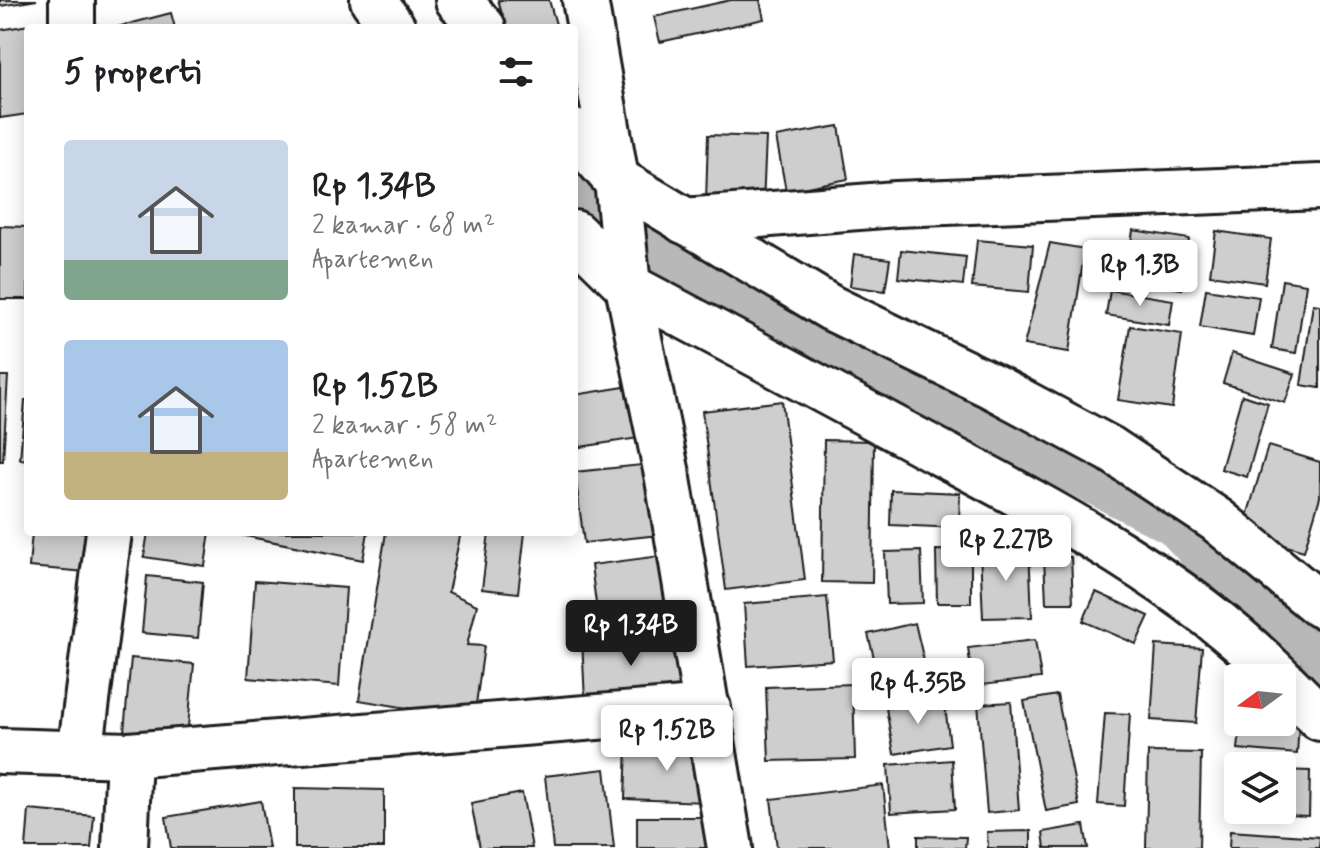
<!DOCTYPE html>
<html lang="id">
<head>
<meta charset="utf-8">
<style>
  body { margin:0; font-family:Mynerve,sans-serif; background:#f2f2f2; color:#202124; height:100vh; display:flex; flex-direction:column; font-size:30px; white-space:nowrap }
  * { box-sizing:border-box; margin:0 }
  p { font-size:26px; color:#757577 }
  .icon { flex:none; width:44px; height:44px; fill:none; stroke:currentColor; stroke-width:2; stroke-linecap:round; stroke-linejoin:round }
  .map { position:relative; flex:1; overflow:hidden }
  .panel { position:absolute; left:24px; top:24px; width:554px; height:512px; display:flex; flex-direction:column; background:#fff; border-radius:8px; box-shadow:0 4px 20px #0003 }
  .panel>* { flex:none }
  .needle { width:52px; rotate:255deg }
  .controls { position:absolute; left:1224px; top:664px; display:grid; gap:16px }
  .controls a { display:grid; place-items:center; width:72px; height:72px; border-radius:8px; background:#fff; box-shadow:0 4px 20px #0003; font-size:40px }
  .price { position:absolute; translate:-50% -68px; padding:0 18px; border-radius:8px; background:#fff; color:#222; font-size:26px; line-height:52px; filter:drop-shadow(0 2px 4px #0008) }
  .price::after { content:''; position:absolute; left:50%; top:48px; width:24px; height:18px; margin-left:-12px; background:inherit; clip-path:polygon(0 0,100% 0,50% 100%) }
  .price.selected { background:#1c1c1c; color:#fff }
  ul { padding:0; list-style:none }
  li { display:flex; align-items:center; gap:24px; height:200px; padding:0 40px }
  li span { display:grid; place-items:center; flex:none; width:224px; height:160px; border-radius:8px; color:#555 }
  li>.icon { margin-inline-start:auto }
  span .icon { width:96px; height:96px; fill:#fffc; stroke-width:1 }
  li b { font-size:34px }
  h2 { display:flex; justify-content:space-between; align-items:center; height:96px; padding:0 40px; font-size:34px }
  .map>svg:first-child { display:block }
</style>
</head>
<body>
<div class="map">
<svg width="1320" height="848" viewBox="0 0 1320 848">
  <rect width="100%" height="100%" fill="#fff"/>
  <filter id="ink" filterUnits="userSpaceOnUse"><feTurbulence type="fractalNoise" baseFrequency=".0125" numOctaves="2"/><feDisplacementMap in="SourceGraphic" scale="16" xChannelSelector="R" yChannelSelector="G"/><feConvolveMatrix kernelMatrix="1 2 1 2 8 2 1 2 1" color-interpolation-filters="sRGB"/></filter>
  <g filter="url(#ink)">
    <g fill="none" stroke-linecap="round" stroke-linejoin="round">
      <polyline stroke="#b8b8b8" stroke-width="58" points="574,188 615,228 1179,518 1320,671"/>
    </g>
    <g fill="#cecece" stroke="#1c1c1c" stroke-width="2">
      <polygon points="0,0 37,0 0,6"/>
      <polygon points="498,0 549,0 557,28 506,28"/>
      <polygon points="731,0 760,0 764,19 660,42 654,17"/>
      <polygon points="171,13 175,28 113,28"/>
      <polygon points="46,22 47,28 28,28 28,114 0,118 0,30"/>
      <polygon points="839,126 848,179 786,191 776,137"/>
      <polygon points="708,135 766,137 763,205 706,202"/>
      <polygon points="0,226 28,227 28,299 0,299"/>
      <polygon points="1133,230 1189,239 1182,289 1126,280"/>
      <polygon points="1216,231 1271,239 1265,283 1210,275"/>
      <polygon points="977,240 1033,245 1029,292 972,287"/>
      <polygon points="1050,243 1085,249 1069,352 1024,345"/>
      <polygon points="901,250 966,257 963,285 898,278"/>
      <polygon points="854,254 890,259 885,291 850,286"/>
      <polygon points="1282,280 1306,284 1296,353 1272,349"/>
      <polygon points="1206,289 1259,297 1253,336 1200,327"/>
      <polygon points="1110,290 1173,300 1169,325 1106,315"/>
      <polygon points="1313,304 1320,305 1320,388 1301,385"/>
      <polygon points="1130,326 1182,334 1172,408 1118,400"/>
      <polygon points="1232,353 1295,374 1285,403 1223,383"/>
      <polygon points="0,376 8,376 3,461 0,461"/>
      <polygon points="637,385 645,437 580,447 574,395"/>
      <polygon points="1242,395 1268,403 1247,477 1221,469"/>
      <polygon points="25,400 28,400 28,460 20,459"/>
      <polygon points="782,401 805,580 726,590 702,411"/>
      <polygon points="824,440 874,441 872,583 822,582"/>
      <polygon points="1268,446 1320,462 1320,497 1304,551 1242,533"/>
      <polygon points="651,464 659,535 584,543 575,472"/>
      <polygon points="891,490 960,493 959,528 890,525"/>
      <polygon points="32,532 90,532 86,572 29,567"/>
      <polygon points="148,532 210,532 205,566 144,557"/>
      <polygon points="226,532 368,532 363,560"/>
      <polygon points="386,532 461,532 448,592 477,605 467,645 484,646 474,719 359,700"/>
      <polygon points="489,532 525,532 518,593 482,589"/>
      <polygon points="1029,548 1032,617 983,618 980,550"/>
      <polygon points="936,550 971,551 971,603 937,603"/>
      <polygon points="921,551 923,603 887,604 885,552"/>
      <polygon points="660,556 667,609 598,619 591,565"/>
      <polygon points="1044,557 1071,557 1073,603 1046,603"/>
      <polygon points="147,576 203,582 198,638 142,633"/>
      <polygon points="255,581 346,588 339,686 248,678"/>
      <polygon points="1096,592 1149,616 1136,644 1083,621"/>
      <polygon points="827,597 833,660 748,666 744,604"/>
      <polygon points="915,623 929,682 883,694 868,634"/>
      <polygon points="677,634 680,699 585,702 582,638"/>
      <polygon points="1035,640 1041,678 973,686 968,648"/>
      <polygon points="1156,645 1202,648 1196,723 1151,720"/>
      <polygon points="131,658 194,664 187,737 124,731"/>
      <polygon points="853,684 855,759 769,761 766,687"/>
      <polygon points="1057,695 1079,805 1046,811 1024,701"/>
      <polygon points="944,699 950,745 894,754 886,708"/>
      <polygon points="1011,702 1019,810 987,813 978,704"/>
      <polygon points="1282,705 1300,707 1297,754 1238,749 1241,722 1282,722"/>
      <polygon points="1105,713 1130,714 1124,806 1098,804"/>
      <polygon points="627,745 708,747 707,802 625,799"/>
      <polygon points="1148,752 1201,753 1199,848 1146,848"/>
      <polygon points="952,760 955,809 891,813 888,765"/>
      <polygon points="1236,768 1238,810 1282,810 1282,770 1310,771 1309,816 1235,813"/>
      <polygon points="605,769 614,848 553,848 545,776"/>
      <polygon points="883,785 890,848 777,848 771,799"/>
      <polygon points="295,788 384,790 384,848 295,848"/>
      <polygon points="522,793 532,848 480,848 471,803"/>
      <polygon points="261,801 269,848 171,848 166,817"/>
      <polygon points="29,810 94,816 91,848 26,848"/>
      <rect x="637" y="817" width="70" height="31"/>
      <polygon points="1084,825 1088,848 1045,848 1043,832"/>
      <polygon points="1031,831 1031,848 988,848 987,832"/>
      <polygon points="1230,831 1320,837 1319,848 1229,848"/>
      <polygon points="918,836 966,837 965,848 918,848"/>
    </g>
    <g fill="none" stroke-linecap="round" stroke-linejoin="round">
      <defs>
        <g id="minor">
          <polyline points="373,0 393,28"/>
          <polyline points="458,0 483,28"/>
          <polyline points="585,0 618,190 628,286 668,479 730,848"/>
          <polyline points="72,28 72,0"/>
          <polyline points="574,132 614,178 831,308 992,386 1110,449 1217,520 1320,605"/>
          <polyline points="684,221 896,204 1320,187"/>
          <path d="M574,233l54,53c102,54 203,108 305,163 121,64 250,131 347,229"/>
          <polyline points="1282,680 1320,718"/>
          <polyline points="0,751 129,755 708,708"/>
          <polyline points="80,754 109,532"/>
          <polyline points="125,848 129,755"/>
        </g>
      </defs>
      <use href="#minor" stroke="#1c1c1c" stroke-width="50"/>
      <use href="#minor" stroke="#fff" stroke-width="44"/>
    </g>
  </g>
</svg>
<div class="controls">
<a><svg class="needle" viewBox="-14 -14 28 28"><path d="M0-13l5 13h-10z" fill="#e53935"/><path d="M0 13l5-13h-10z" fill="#757577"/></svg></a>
<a><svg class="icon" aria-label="layers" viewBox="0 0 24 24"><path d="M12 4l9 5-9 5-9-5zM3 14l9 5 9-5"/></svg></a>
</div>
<b class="price" style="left:1140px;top:308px">Rp 1.3B</b>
<b class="price" style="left:1006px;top:583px">Rp 2.27B</b>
<b class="price selected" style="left:631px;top:668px">Rp 1.34B</b>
<b class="price" style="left:918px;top:726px">Rp 4.35B</b>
<b class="price" style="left:667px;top:773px">Rp 1.52B</b>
<section class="panel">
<h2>5 properti<svg class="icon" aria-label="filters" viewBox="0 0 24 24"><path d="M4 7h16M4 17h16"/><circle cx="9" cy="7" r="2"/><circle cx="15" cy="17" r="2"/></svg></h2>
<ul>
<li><span style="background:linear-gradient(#c9d6e8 75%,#7fa58c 0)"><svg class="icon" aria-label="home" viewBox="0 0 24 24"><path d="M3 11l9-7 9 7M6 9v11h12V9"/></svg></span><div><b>Rp 1.34B</b><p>2 kamar · 68 m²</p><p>Apartemen</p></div></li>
<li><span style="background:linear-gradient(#a9c7e8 70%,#c2b280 0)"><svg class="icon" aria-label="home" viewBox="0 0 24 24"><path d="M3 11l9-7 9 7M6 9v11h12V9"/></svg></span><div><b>Rp 1.52B</b><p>2 kamar · 58 m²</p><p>Apartemen</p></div></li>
</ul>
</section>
</div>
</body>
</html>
